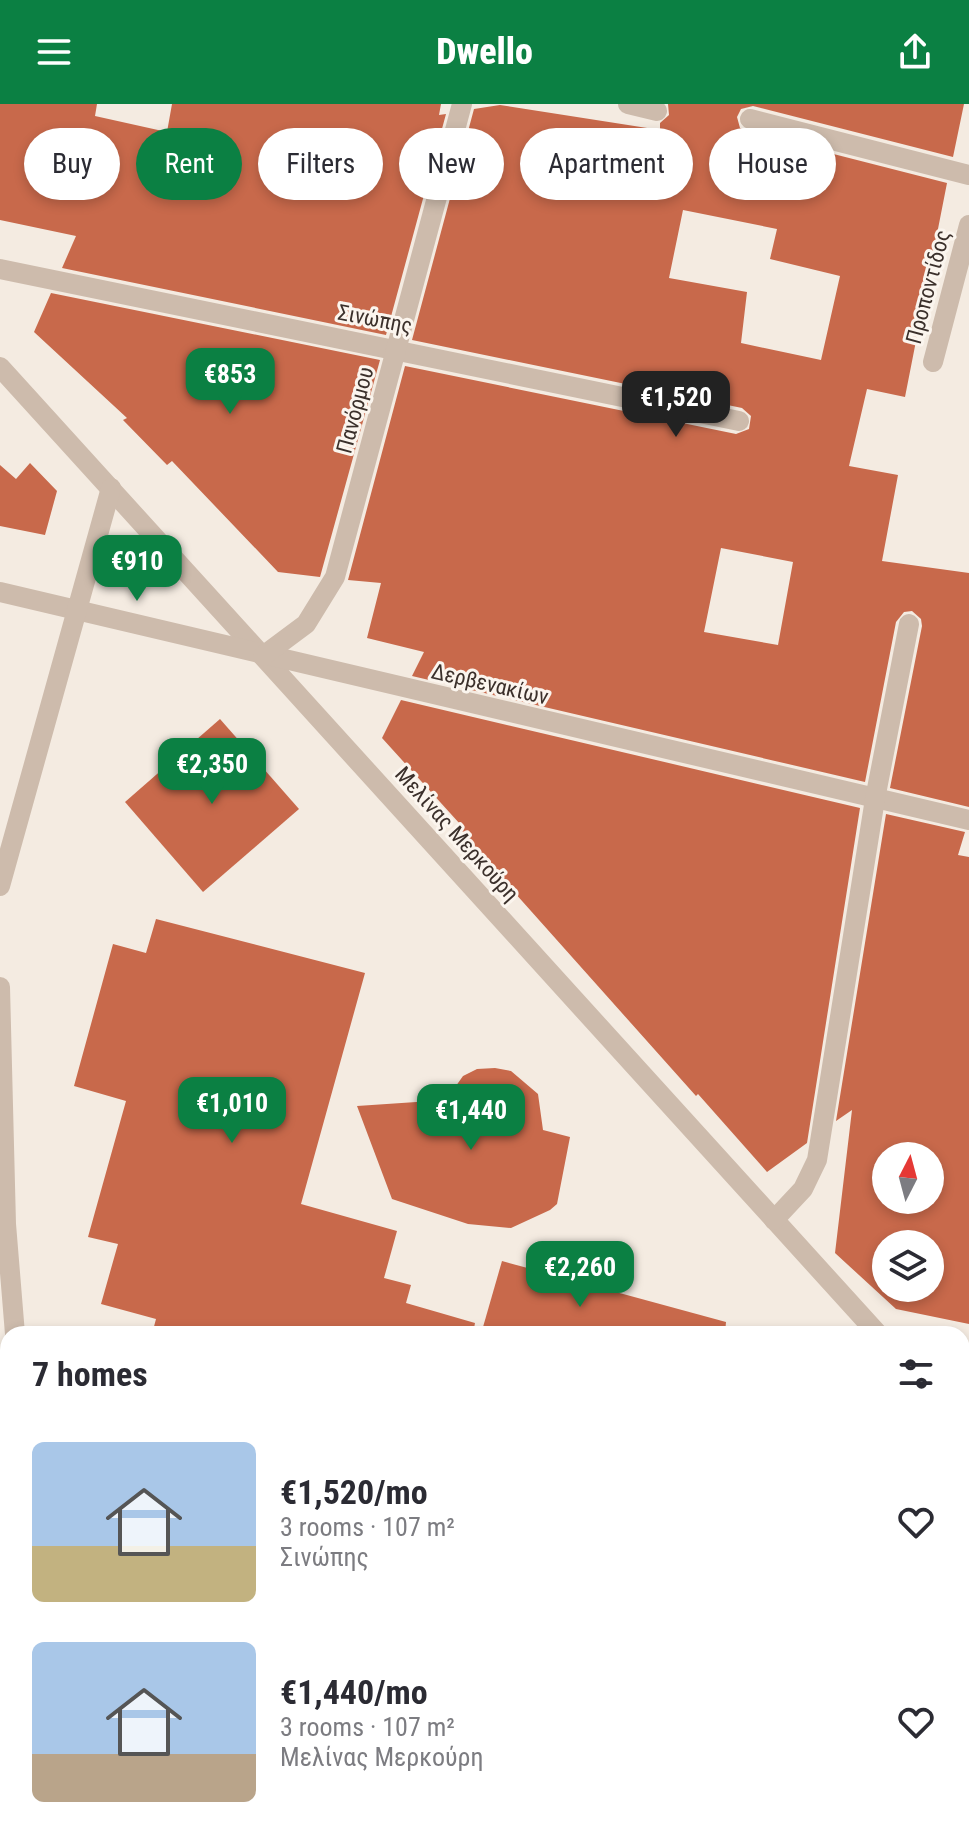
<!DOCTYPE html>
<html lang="en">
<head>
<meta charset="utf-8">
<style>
  body { margin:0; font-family:"Roboto Condensed",sans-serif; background:#f2f2f3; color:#2b2b33; height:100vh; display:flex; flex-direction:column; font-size:30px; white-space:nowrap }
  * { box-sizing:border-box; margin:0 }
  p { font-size:26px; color:#7c7c81 }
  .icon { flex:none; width:44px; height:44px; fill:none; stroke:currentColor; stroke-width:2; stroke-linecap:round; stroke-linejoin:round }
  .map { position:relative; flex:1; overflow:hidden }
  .sheet { position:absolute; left:0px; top:1222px; width:970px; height:514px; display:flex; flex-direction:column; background:#fff; border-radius:24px 24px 0 0; box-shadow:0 4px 12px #0003 }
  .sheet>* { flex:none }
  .banner { position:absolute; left:24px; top:24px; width:922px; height:72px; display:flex; gap:16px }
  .needle { width:52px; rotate:6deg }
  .buttons { position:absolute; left:872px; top:1038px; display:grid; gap:16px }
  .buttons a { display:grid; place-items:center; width:72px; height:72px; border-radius:50%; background:#fff; box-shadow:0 4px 12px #0003; font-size:40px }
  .price { position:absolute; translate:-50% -68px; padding:0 18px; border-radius:16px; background:#0b8043; color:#fff; font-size:26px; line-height:52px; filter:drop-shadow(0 2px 4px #0008) }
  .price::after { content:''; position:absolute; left:50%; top:48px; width:24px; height:18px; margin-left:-12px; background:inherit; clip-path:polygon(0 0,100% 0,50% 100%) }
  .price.active { background:#222; color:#fff }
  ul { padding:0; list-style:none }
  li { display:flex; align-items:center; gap:24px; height:200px; padding:0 32px }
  li span { display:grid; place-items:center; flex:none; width:224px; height:160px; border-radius:12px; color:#555 }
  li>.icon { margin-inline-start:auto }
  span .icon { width:96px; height:96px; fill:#fffc; stroke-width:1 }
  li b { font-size:34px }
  h2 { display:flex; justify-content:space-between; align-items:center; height:96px; padding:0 32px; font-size:34px }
  .pill { padding:0 28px; border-radius:36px; background:#fff; box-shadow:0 4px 12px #0003; font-size:28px; line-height:72px }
  .pill.active { background:#0b8043; color:#fff }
  header { display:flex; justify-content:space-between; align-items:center; height:104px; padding:0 32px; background:#0b8043; color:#fff; font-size:36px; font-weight:800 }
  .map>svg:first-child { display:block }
</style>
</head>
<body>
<header><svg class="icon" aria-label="menu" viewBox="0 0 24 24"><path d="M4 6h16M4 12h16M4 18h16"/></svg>Dwello<svg class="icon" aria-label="share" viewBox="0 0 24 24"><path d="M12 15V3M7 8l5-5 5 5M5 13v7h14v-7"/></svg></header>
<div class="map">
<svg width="969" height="1735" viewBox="0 0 969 1735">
  <rect width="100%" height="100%" fill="#f4ebe1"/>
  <g fill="#b8c4a0">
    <polygon points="113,1728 205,1728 211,1735 114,1735"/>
    <polygon points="240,1728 455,1728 454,1735 244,1735"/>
  </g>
  <g fill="#c8694b" fill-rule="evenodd">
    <polygon points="0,0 97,0 95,12 167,28 172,0 441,0 439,11 446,10 386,231 62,164 76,132 0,116"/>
    <path d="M668,0h296l-11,53 -200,-51 -12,3 -4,8 3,11 7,4 200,51 -42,214 -38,-8 -18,77 49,9 -16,86 87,12v234l-79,-19 32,-162 -1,-7 -9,-8 -8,1 -8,10 -31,160 -453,-106 12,-24 -57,-14 14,-55 -33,-3 57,-214 331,68 13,-5 2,-13 -9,-8 -330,-68 62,-231 26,-4 160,25v-7l9,-8zM683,106l94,19 -7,30 70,17 -19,84 -80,-17 6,-51 -78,-14zM721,444l72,14 -15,83 -74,-13z"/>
    <polygon points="51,189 380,256 320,473 278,468 172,357 167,361 123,316 127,314 34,228"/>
    <polygon points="30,359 57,387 45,431 0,422 0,361 16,375"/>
    <polygon points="401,596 860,704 807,1039 767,1068 698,990 696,992 481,751 457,722 460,720 382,634"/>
    <polygon points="220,615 299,705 203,788 125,698"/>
    <path d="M886,710l79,18 -7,23 11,2v467l-73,-15 -61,-56 17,-143 -16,11zM886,1052h44v44h-44zM886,1140h44v44h-44z"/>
    <polygon points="156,815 365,869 301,1100 397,1127 384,1174 411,1181 406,1199 475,1219 473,1230 152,1230 156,1215 101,1200 118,1140 88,1133 126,997 74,982 113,840 146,849"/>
    <polygon points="495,964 511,967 538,990 543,1026 570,1033 557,1100 550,1106 511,1124 468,1120 392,1095 357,1002 446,996 463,972 477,965"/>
    <polygon points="502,1157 726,1218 725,1230 481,1230"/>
  </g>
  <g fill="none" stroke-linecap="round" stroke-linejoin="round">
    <polyline stroke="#b9a596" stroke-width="5" stroke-dasharray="4 4" stroke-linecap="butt" points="224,1728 229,1735"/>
    <g stroke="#cdbbac" stroke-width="20">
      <polyline points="628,0 657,7"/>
      <polyline points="750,15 969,71"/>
      <polyline points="0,165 739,317"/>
      <polyline points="933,258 969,121"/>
      <polyline points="0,263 878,1230"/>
      <polyline points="0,488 969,716"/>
      <polyline points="263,552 306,520 335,473 462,0"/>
      <polyline points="0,782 111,384"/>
      <polyline points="0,883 6,1120 15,1230"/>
      <polyline points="774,1116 803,1085 817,1056 875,695 909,520"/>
      <polyline points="962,1296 969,1290"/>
      <polyline points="962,1322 969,1339"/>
      <polyline points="0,1357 8,1362"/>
      <polyline points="0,1418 8,1406"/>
      <polyline points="962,1641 969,1643"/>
      <polyline points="98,1728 99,1735"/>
      <polyline points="477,1735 477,1728"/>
    </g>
  </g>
  <g text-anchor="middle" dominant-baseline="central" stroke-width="6" stroke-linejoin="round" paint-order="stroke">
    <g font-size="22" fill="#3b302b" stroke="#fbf5ee">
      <text transform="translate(928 183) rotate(-75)">Προποντίδος</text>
      <text transform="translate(375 215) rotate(11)">Σινώπης</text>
      <text transform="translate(355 306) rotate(-75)">Πανόρμου</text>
      <text transform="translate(490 580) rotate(13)">Δερβενακίων</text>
      <text transform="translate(457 730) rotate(48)">Μελίνας Μερκούρη</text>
    </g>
  </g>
</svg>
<div class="buttons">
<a><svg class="needle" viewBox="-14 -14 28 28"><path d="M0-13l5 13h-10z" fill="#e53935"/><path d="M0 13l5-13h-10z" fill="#7c7c81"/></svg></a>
<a><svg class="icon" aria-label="layers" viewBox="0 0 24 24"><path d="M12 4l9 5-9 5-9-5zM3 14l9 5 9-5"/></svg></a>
</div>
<b class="price" style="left:230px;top:312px">€853</b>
<b class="price active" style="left:676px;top:335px">€1,520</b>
<b class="price" style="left:137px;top:499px">€910</b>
<b class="price" style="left:212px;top:702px">€2,350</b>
<b class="price" style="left:232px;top:1041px">€1,010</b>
<b class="price" style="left:471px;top:1048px">€1,440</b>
<b class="price" style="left:580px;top:1205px">€2,260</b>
<div class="banner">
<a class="pill">Buy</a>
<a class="pill active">Rent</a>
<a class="pill">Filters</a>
<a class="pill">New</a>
<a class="pill">Apartment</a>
<a class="pill">House</a>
</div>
<section class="sheet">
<h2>7 homes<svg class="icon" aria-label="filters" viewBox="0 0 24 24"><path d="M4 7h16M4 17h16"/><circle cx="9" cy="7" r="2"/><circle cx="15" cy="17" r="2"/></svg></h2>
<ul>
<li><span style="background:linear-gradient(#a9c7e8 65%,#c2b280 0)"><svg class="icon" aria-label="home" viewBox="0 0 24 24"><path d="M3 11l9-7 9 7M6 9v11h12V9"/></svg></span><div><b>€1,520/mo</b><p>3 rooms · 107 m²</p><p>Σινώπης</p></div><svg class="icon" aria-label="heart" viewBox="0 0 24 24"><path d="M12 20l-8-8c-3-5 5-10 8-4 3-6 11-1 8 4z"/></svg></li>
<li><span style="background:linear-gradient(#a9c7e8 70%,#b9a48a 0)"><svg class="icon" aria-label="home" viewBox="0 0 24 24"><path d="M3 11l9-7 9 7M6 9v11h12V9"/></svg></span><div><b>€1,440/mo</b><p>3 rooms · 107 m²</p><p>Μελίνας Μερκούρη</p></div><svg class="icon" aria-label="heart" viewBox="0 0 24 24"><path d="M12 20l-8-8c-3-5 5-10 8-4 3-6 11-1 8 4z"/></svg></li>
</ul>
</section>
</div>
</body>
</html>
